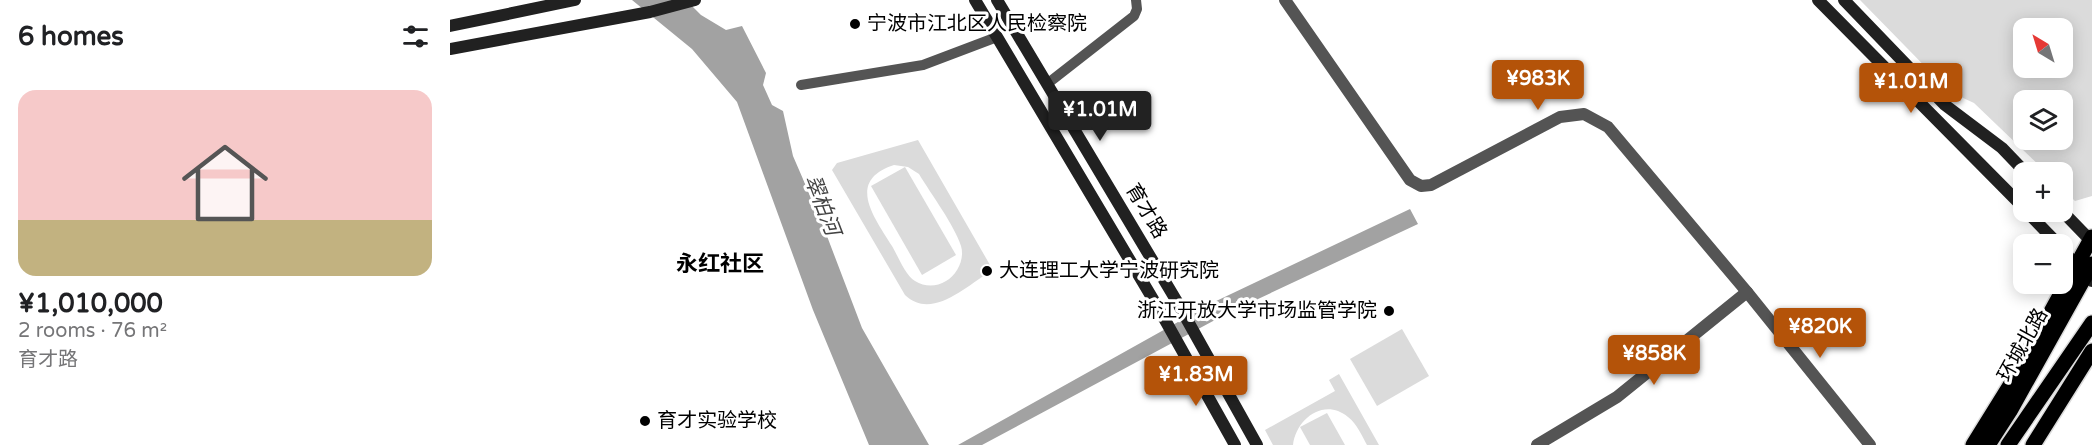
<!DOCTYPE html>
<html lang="en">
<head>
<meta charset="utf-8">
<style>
  body { margin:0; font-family:"Varela Round","Noto Sans SC",sans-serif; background:#f6f6f6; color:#202124; height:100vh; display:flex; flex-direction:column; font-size:22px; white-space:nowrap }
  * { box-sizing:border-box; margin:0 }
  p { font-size:20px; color:#757577 }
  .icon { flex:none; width:33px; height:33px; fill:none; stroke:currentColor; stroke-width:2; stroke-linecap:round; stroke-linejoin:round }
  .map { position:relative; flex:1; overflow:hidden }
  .sheet { display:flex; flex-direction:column; background:#fff; width:450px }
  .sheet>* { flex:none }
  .needle { width:39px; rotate:322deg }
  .tools { position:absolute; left:1563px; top:18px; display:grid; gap:12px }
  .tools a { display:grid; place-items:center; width:60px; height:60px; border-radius:12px; background:#fff; box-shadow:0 3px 15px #0003; font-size:30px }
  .price { position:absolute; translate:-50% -51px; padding:0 14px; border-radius:6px; background:#b45309; color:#fff; font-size:20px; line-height:39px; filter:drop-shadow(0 2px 3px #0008) }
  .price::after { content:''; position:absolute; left:50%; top:36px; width:18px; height:14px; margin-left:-9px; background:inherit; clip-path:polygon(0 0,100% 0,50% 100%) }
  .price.active { background:#222; color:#fff }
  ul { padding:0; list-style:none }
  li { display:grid; align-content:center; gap:12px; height:318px; padding:0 18px }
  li+li { border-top:2px solid #e0e0e0 }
  li span { display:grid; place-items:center; height:186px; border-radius:18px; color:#555 }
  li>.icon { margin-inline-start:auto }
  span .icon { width:108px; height:108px; fill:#fffc; stroke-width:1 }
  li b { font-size:26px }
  h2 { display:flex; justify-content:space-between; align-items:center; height:72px; padding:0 18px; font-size:26px }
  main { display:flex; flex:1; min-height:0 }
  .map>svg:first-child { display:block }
</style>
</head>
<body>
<main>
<section class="sheet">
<h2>6 homes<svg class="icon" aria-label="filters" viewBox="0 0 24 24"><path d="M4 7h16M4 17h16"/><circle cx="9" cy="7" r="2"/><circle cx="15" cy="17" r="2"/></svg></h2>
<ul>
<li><span style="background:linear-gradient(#f6c9c9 70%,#c2b280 0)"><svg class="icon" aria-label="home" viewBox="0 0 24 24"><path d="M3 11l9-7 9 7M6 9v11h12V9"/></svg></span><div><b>¥1,010,000</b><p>2 rooms · 76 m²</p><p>育才路</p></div></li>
</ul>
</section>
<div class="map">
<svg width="1642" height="445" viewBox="0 0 1642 445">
  <rect width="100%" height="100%" fill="#fff"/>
  <g fill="#dbdbdb" fill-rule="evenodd">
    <path d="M1410,0h232v196l-17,5 -12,-12 -1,-17h-16l-72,-69 -24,-11zM1574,28h38v40h-38zM1574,100h38v40h-38z"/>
    <path d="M468,140l72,125 -2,8c-24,15 -57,47 -83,22l-73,-125 5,-7zM444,165l14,2 11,7c12,20 36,52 42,72 4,13 -4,29 -15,35 -10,6 -21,6 -31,0 -10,-6 -17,-25 -23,-35 -17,-28 -47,-65 2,-81z"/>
    <polygon points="455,167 506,255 472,275 421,186"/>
    <polygon points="952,329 979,376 927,406 900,359"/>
    <path d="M889,374l40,71h-12c-5,-9 -10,-21 -19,-28 -24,-20 -52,2 -55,28h-20l-8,-15 70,-39 -6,-11z"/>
    <polygon points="877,413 895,445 860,445 850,427"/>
  </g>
  <g fill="#a2a2a2">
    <polygon points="182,0 236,0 251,15 276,30 292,26 316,73 313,85 322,105 333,111 343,156 372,223 412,328 479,445 419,445 363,310 287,102 242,49"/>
    <polygon points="960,209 968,224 778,313 532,445 508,445 762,303"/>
  </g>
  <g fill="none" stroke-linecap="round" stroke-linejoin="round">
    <defs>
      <g id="primary">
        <polyline points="1523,445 1564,379 1642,237"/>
        <polyline points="1538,445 1560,411 1642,264"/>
        <polyline points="1558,445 1642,323"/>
        <polyline points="1583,445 1642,351"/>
      </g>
    </defs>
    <use href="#primary" stroke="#dbdbdb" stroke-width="18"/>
    <g stroke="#545454" stroke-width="10">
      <polyline points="597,84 684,16 687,9 686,0"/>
      <polyline points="351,85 473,65 547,37"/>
    </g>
    <g stroke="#545454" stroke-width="12">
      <polyline points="835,0 960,180 971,186 981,185 1110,117 1134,114 1158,127 1297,292 1420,445"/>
      <polyline points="1087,445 1167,397 1297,292"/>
    </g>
    <g stroke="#212121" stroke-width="12">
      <polyline points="525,0 710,311 785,445"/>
      <polyline points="547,0 726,300 807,445"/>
      <polyline points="1368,0 1574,208"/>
      <polyline points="1394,0 1495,105 1552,148 1575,172"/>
      <polyline points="0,26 125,0"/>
      <polyline points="0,49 200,12 245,0"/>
      <polyline points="1612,211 1642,242"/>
      <polyline points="1577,212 1608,244"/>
      <polyline points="1612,250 1642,281"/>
    </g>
    <use href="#primary" stroke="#000" stroke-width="15"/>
  </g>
  <g fill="#000" stroke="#fff" stroke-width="2">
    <circle cx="405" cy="24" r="6"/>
    <circle cx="537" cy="271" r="6"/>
    <circle cx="939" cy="311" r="6"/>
    <circle cx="195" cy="421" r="6"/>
  </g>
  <g text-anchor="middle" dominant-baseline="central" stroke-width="6" stroke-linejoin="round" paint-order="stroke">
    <g font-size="20" fill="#000" stroke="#fff" text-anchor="start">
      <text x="417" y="24">宁波市江北区人民检察院</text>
      <text x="549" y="271">大连理工大学宁波研究院</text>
      <text x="927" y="311" text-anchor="end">浙江开放大学市场监管学院</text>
      <text x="207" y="421">育才实验学校</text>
    </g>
    <g font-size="20" fill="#000" stroke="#fff">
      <text transform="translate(696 211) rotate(59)">育才路</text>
      <text transform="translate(1573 345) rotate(-61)">环城北路</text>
    </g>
    <g font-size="21" font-style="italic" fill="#434343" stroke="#fff">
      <text transform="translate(372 205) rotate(69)">翠柏河</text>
    </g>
    <g font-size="22" font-weight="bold" fill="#000" stroke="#fff">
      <text x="270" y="264">永红社区</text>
    </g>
  </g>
</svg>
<div class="tools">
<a><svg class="needle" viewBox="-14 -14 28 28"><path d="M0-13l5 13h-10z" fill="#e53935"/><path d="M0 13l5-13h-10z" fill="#757577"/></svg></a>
<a><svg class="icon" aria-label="layers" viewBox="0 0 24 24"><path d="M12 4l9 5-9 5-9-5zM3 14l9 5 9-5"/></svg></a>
<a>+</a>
<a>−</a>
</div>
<b class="price" style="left:1088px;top:111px">¥983K</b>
<b class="price" style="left:1461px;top:114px">¥1.01M</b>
<b class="price active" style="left:650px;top:142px">¥1.01M</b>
<b class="price" style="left:1370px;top:359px">¥820K</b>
<b class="price" style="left:1204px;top:386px">¥858K</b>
<b class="price" style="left:746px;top:407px">¥1.83M</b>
</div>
</main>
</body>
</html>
